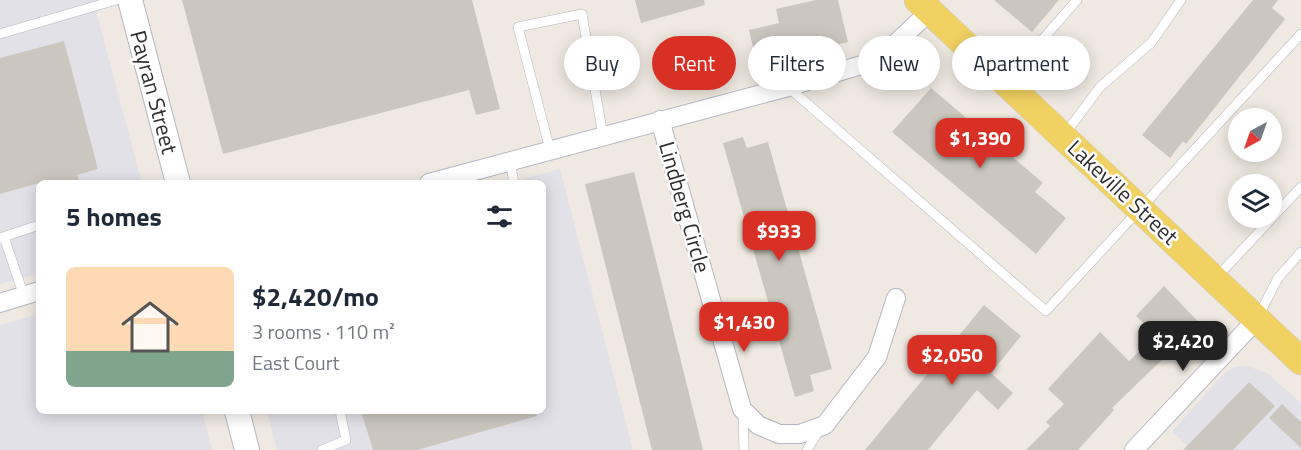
<!DOCTYPE html>
<html lang="en">
<head>
<meta charset="utf-8">
<style>
  body { margin:0; font-family:"Titillium Web",sans-serif; background:#f2f2f3; color:#1f2937; height:100vh; display:flex; flex-direction:column; font-size:22px; white-space:nowrap }
  * { box-sizing:border-box; margin:0 }
  p { font-size:20px; color:#747a83 }
  .icon { flex:none; width:33px; height:33px; fill:none; stroke:currentColor; stroke-width:2; stroke-linecap:round; stroke-linejoin:round }
  .map { position:relative; flex:1; overflow:hidden }
  .panel { position:absolute; left:36px; top:180px; width:510px; height:234px; display:flex; flex-direction:column; background:#fff; border-radius:9px; box-shadow:0 3px 15px #0003 }
  .panel>* { flex:none }
  .guide { position:absolute; left:564px; top:36px; width:570px; height:54px; display:flex; gap:12px }
  .needle { width:39px; rotate:220deg }
  .tools { position:absolute; left:1228px; top:108px; display:grid; gap:12px }
  .tools a { display:grid; place-items:center; width:54px; height:54px; border-radius:50%; background:#fff; box-shadow:0 3px 15px #0003; font-size:30px }
  .price { position:absolute; translate:-50% -51px; padding:0 14px; border-radius:12px; background:#d93025; color:#fff; font-size:20px; line-height:39px; filter:drop-shadow(0 2px 3px #0008) }
  .price::after { content:''; position:absolute; left:50%; top:36px; width:18px; height:14px; margin-left:-9px; background:inherit; clip-path:polygon(0 0,100% 0,50% 100%) }
  .price.selected { background:#222; color:#fff }
  ul { padding:0; list-style:none }
  li { display:flex; align-items:center; gap:18px; height:150px; padding:0 30px }
  li+li { border-top:2px solid #e0e1e3 }
  li span { display:grid; place-items:center; flex:none; width:168px; height:120px; border-radius:9px; color:#555 }
  li>.icon { margin-inline-start:auto }
  span .icon { width:72px; height:72px; fill:#fffc; stroke-width:1 }
  li b { font-size:26px }
  h2 { display:flex; justify-content:space-between; align-items:center; height:72px; padding:0 30px; font-size:26px }
  .tag { padding:0 21px; border-radius:27px; background:#fff; box-shadow:0 3px 15px #0003; font-size:21px; line-height:54px }
  .tag.selected { background:#d93025; color:#fff }
  .map>svg:first-child { display:block }
</style>
</head>
<body>
<div class="map">
<svg width="1301" height="450" viewBox="0 0 1301 450">
  <rect width="100%" height="100%" fill="#efe9e1"/>
  <g fill="#e3e1e8">
    <polygon points="0,0 98,0 97,14 142,183 39,183 39,274 0,284"/>
    <polygon points="560,169 633,450 277,450 267,411 543,411 543,183 508,183"/>
    <polygon points="39,314 39,411 202,411 212,450 0,450 0,325"/>
    <polygon points="1247,366 1267,373 1301,403 1301,450 1191,450 1172,431 1225,373 1235,367"/>
  </g>
  <g fill="#cbc7bf">
    <polygon points="182,0 472,0 500,109 476,115 469,90 223,154"/>
    <polygon points="635,0 704,0 705,5 641,23"/>
    <polygon points="816,0 838,0 848,42 757,63 749,30 779,23 776,9"/>
    <polygon points="994,0 1059,0 1032,32"/>
    <polygon points="1253,0 1278,0 1272,8 1285,19 1186,144 1183,141 1170,158 1142,135"/>
    <polygon points="64,41 98,169 77,175 80,183 39,183 0,194 0,58"/>
    <polygon points="931,88 1043,183 1035,192 1066,218 1036,254 892,132"/>
    <polygon points="743,137 747,148 768,142 832,369 810,375 814,391 795,397 723,143"/>
    <polygon points="634,172 703,450 652,450 585,184"/>
    <polygon points="1164,286 1206,330 1202,334 1204,336 1180,358 1172,350 1112,408 1114,410 1078,450 1026,450 1050,426 1046,422 1064,404 1048,389 1100,332 1129,361 1156,335 1136,316"/>
    <polygon points="984,305 1021,336 991,373 1013,393 998,410 977,390 928,450 865,450"/>
    <polygon points="1249,382 1275,406 1233,450 1183,450"/>
    <polygon points="1282,404 1301,422 1301,448 1269,418"/>
    <polygon points="361,411 536,411 537,416 417,450 373,450"/>
  </g>
  <g fill="none" stroke-linecap="round" stroke-linejoin="round">
    <defs>
      <g id="service">
        <polyline points="0,34 116,0"/>
        <polyline points="1007,80 1077,0"/>
        <polyline points="788,87 1046,311 1301,34"/>
        <polyline points="1065,134 1100,87 1151,43 1181,0"/>
        <polyline points="550,150 518,27 582,14 603,136"/>
        <polyline points="510,161 514,183"/>
        <polyline points="4,237 24,296"/>
        <polyline points="0,238 39,225"/>
        <polyline points="1217,277 1301,187"/>
        <polyline points="1258,317 1278,278 1301,252"/>
        <polyline points="743,413 744,450"/>
        <polyline points="322,450 346,440 340,411"/>
        <polyline points="807,450 820,429"/>
      </g>
      <g id="minor">
        <polyline points="660,120 742,409 758,425 779,434 800,434 825,425 877,357 896,298"/>
        <polyline points="429,183 788,87 878,60 930,11"/>
        <polyline points="0,303 39,291"/>
        <polyline points="1134,450 1258,318"/>
      </g>
      <g id="secondary">
        <polyline points="130,0 178,183"/>
        <polyline points="237,411 247,450"/>
      </g>
      <polyline id="primary" points="918,0 1301,361"/>
    </defs>
    <use href="#service" stroke="#b4b7c1" stroke-width="10"/>
    <use href="#minor" stroke="#b4b7c1" stroke-width="20"/>
    <use href="#secondary" stroke="#b4b7c1" stroke-width="26"/>
    <use href="#primary" stroke="#c9c9c9" stroke-width="28"/>
    <use href="#service" stroke="#fff" stroke-width="9"/>
    <use href="#minor" stroke="#fff" stroke-width="18"/>
    <use href="#secondary" stroke="#fff" stroke-width="24"/>
    <use href="#primary" stroke="#f2d163" stroke-width="27"/>
  </g>
  <g text-anchor="middle" dominant-baseline="central" stroke-width="5" stroke-linejoin="round" paint-order="stroke">
    <g font-size="22" fill="#2e2e2e" stroke="#fff">
      <text transform="translate(154 92) rotate(75)">Payran Street</text>
      <text transform="translate(1123 192) rotate(43)">Lakeville Street</text>
      <text transform="translate(685 207) rotate(74)">Lindberg Circle</text>
    </g>
  </g>
</svg>
<div class="tools">
<a><svg class="needle" viewBox="-14 -14 28 28"><path d="M0-13l5 13h-10z" fill="#e53935"/><path d="M0 13l5-13h-10z" fill="#747a83"/></svg></a>
<a><svg class="icon" aria-label="layers" viewBox="0 0 24 24"><path d="M12 4l9 5-9 5-9-5zM3 14l9 5 9-5"/></svg></a>
</div>
<b class="price" style="left:980px;top:169px">$1,390</b>
<b class="price" style="left:779px;top:262px">$933</b>
<b class="price" style="left:744px;top:353px">$1,430</b>
<b class="price selected" style="left:1183px;top:372px">$2,420</b>
<b class="price" style="left:952px;top:386px">$2,050</b>
<div class="guide">
<a class="tag">Buy</a>
<a class="tag selected">Rent</a>
<a class="tag">Filters</a>
<a class="tag">New</a>
<a class="tag">Apartment</a>
</div>
<section class="panel">
<h2>5 homes<svg class="icon" aria-label="filters" viewBox="0 0 24 24"><path d="M4 7h16M4 17h16"/><circle cx="9" cy="7" r="2"/><circle cx="15" cy="17" r="2"/></svg></h2>
<ul>
<li><span style="background:linear-gradient(#ffd9b3 70%,#7fa58c 0)"><svg class="icon" aria-label="home" viewBox="0 0 24 24"><path d="M3 11l9-7 9 7M6 9v11h12V9"/></svg></span><div><b>$2,420/mo</b><p>3 rooms · 110 m²</p><p>East Court</p></div></li>
</ul>
</section>
</div>
</body>
</html>
